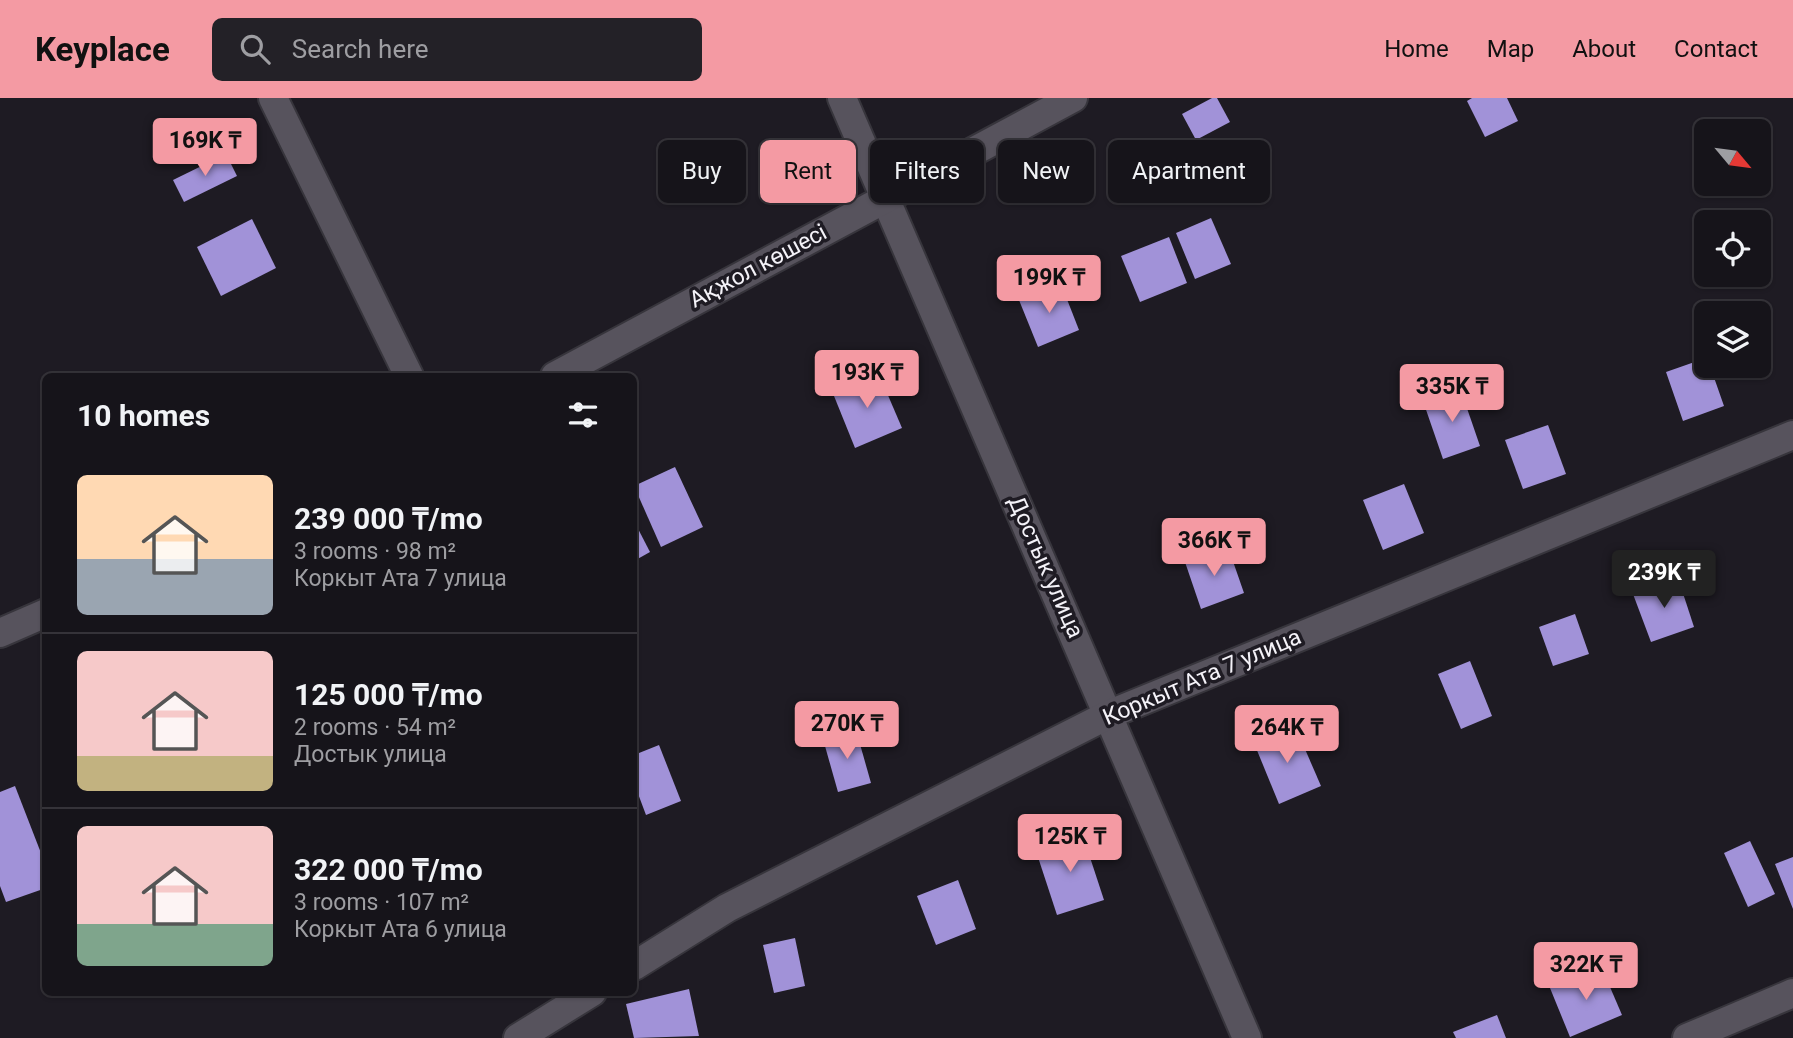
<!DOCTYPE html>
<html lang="en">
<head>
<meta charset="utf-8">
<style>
  body { margin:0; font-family:Roboto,sans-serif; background:#232127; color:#f1f3f6; height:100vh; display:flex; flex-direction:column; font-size:26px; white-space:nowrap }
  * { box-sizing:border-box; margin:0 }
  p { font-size:23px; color:#9e9ea2 }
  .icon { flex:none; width:38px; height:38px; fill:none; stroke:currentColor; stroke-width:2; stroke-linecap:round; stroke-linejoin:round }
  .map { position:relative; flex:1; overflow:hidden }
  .sheet { position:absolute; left:42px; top:275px; width:595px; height:623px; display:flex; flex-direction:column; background:#16141a; border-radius:10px; box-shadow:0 2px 5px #0004,0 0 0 2px #353339 }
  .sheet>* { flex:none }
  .top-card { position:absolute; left:658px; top:42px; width:665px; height:63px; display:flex; gap:14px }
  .needle { width:46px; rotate:119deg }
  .fabs { position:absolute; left:1694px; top:21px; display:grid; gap:14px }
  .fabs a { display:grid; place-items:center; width:77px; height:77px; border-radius:10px; background:#16141a; box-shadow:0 2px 5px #0004,0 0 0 2px #353339; font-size:35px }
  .price { position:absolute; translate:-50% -60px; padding:0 16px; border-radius:7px; background:#f49aa3; color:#111; font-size:23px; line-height:46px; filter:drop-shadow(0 2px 4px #0008) }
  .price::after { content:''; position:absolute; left:50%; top:42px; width:21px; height:16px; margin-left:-10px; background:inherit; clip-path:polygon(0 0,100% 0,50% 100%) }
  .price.selected { background:#222; color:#fff }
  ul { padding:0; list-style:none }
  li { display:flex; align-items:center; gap:21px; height:175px; padding:0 35px }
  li+li { border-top:2px solid #353339 }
  li span { display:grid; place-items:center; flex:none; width:196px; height:140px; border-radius:10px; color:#555 }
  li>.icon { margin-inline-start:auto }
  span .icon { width:84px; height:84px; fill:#fffc; stroke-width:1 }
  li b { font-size:30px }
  h2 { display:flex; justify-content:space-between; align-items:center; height:84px; padding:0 35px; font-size:30px }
  .tag { padding:0 24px; border-radius:10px; background:#16141a; box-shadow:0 2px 5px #0004,0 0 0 2px #353339; font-size:24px; line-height:63px }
  .tag.selected { background:#f49aa3; color:#111 }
  header { display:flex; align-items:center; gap:42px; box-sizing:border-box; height:98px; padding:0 35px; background:#f49aa3; color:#111 }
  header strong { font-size:33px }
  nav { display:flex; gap:38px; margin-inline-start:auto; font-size:24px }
  .search { width:490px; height:63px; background:#232127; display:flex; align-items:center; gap:18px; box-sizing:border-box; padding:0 24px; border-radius:10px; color:#9e9ea2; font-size:26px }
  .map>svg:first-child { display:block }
</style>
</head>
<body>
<header>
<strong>Keyplace</strong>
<div class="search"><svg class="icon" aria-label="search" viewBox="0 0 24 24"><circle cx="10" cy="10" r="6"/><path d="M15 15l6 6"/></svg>Search here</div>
<nav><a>Home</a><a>Map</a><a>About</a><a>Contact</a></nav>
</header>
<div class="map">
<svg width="1793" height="940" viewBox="0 0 1793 940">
  <rect width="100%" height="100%" fill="#1e1b23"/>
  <g fill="#a192d8">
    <polygon points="1212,0 1217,0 1230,24 1196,42 1182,16"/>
    <polygon points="1472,0 1507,0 1518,23 1485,39 1467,3"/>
    <polygon points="226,56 237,78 184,104 173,82"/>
    <polygon points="1211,120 1231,166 1195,181 1176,135"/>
    <polygon points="252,121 276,170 221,198 197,149"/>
    <polygon points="1169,139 1187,185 1140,204 1121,158"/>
    <polygon points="1061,186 1079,232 1038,249 1019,202"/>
    <polygon points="1706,260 1706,268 1710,268 1724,308 1683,323 1666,274"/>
    <polygon points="878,274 902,330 855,350 832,293"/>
    <polygon points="1460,290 1480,348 1443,361 1423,303"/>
    <polygon points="1548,327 1566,376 1523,391 1505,342"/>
    <polygon points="675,369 703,429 661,449 634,388"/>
    <polygon points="1404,386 1424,435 1383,452 1363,402"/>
    <polygon points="634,423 650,454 634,463"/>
    <polygon points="1228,449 1244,495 1201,511 1185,464"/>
    <polygon points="1678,480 1694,529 1651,544 1633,496"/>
    <polygon points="1575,516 1589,556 1553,568 1539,529"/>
    <polygon points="1470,563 1492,618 1461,631 1438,576"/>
    <polygon points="1295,628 1321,688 1279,706 1254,645"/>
    <polygon points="856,632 871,685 838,694 823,641"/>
    <polygon points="659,647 681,703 646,717 634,685 634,657"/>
    <polygon points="15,688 46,768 46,790 6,804 0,788 0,694"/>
    <polygon points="1082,735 1104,802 1057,817 1035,750"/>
    <polygon points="1750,743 1775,796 1748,809 1724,755"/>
    <polygon points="1793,759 1793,811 1775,766"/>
    <polygon points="958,782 976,831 936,847 917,798"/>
    <polygon points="795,840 805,888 774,895 763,847"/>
    <polygon points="1601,868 1622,917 1570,939 1550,890"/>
    <polygon points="689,891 699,938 634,940 626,906"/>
    <polygon points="1497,917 1506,940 1456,940 1453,934"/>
  </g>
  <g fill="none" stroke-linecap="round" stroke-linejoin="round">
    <defs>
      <g id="minor">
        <polyline points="273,0 409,278"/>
        <polyline points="842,0 1247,940"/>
        <polyline points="555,278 1073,0"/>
        <polyline points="0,535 46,515"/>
        <polyline points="634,868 727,810 1110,616 1793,337"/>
        <polyline points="518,940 592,894"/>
        <polyline points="1687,940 1793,895"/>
      </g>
    </defs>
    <use href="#minor" stroke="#37353c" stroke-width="32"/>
    <use href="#minor" stroke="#57535d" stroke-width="28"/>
  </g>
  <g text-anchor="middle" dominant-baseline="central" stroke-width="7" stroke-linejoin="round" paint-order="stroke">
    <g font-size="23" fill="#f4f2f8" stroke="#1e1b23">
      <text transform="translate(758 168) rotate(-28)">Ақжол көшесі</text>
      <text transform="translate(1046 469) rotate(66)">Достык улица</text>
      <text transform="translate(1202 579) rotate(-23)">Коркыт Ата 7 улица</text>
    </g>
  </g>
</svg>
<div class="fabs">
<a><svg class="needle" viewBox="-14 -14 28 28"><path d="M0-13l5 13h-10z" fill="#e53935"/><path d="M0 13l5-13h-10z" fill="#9e9ea2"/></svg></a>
<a><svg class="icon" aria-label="locate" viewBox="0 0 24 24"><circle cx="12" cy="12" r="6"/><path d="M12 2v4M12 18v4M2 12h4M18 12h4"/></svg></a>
<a><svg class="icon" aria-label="layers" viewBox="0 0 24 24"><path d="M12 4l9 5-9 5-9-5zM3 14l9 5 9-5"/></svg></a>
</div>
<b class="price" style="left:205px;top:80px">169K ₸</b>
<b class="price" style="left:1049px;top:217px">199K ₸</b>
<b class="price" style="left:867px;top:312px">193K ₸</b>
<b class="price" style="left:1452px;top:326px">335K ₸</b>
<b class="price" style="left:1214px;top:480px">366K ₸</b>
<b class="price selected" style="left:1664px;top:512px">239K ₸</b>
<b class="price" style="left:847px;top:663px">270K ₸</b>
<b class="price" style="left:1287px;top:667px">264K ₸</b>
<b class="price" style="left:1070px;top:776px">125K ₸</b>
<b class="price" style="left:1586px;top:904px">322K ₸</b>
<div class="top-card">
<a class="tag">Buy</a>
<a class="tag selected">Rent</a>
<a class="tag">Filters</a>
<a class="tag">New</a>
<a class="tag">Apartment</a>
</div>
<section class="sheet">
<h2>10 homes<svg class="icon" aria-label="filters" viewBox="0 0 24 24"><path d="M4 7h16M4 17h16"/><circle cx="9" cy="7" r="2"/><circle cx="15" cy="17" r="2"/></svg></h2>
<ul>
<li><span style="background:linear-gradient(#ffd9b3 60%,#9aa5b1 0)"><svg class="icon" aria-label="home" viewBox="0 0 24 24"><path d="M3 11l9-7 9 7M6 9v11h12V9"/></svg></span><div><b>239 000 ₸/mo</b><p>3 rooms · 98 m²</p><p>Коркыт Ата 7 улица</p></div></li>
<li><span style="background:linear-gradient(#f6c9c9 75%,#c2b280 0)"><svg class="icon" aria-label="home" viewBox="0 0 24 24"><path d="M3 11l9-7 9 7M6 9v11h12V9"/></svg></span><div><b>125 000 ₸/mo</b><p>2 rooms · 54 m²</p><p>Достык улица</p></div></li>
<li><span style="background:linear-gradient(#f6c9c9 70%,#7fa58c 0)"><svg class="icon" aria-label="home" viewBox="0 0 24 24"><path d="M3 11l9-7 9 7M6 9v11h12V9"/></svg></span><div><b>322 000 ₸/mo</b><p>3 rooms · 107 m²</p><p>Коркыт Ата 6 улица</p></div></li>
</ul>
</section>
</div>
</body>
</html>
